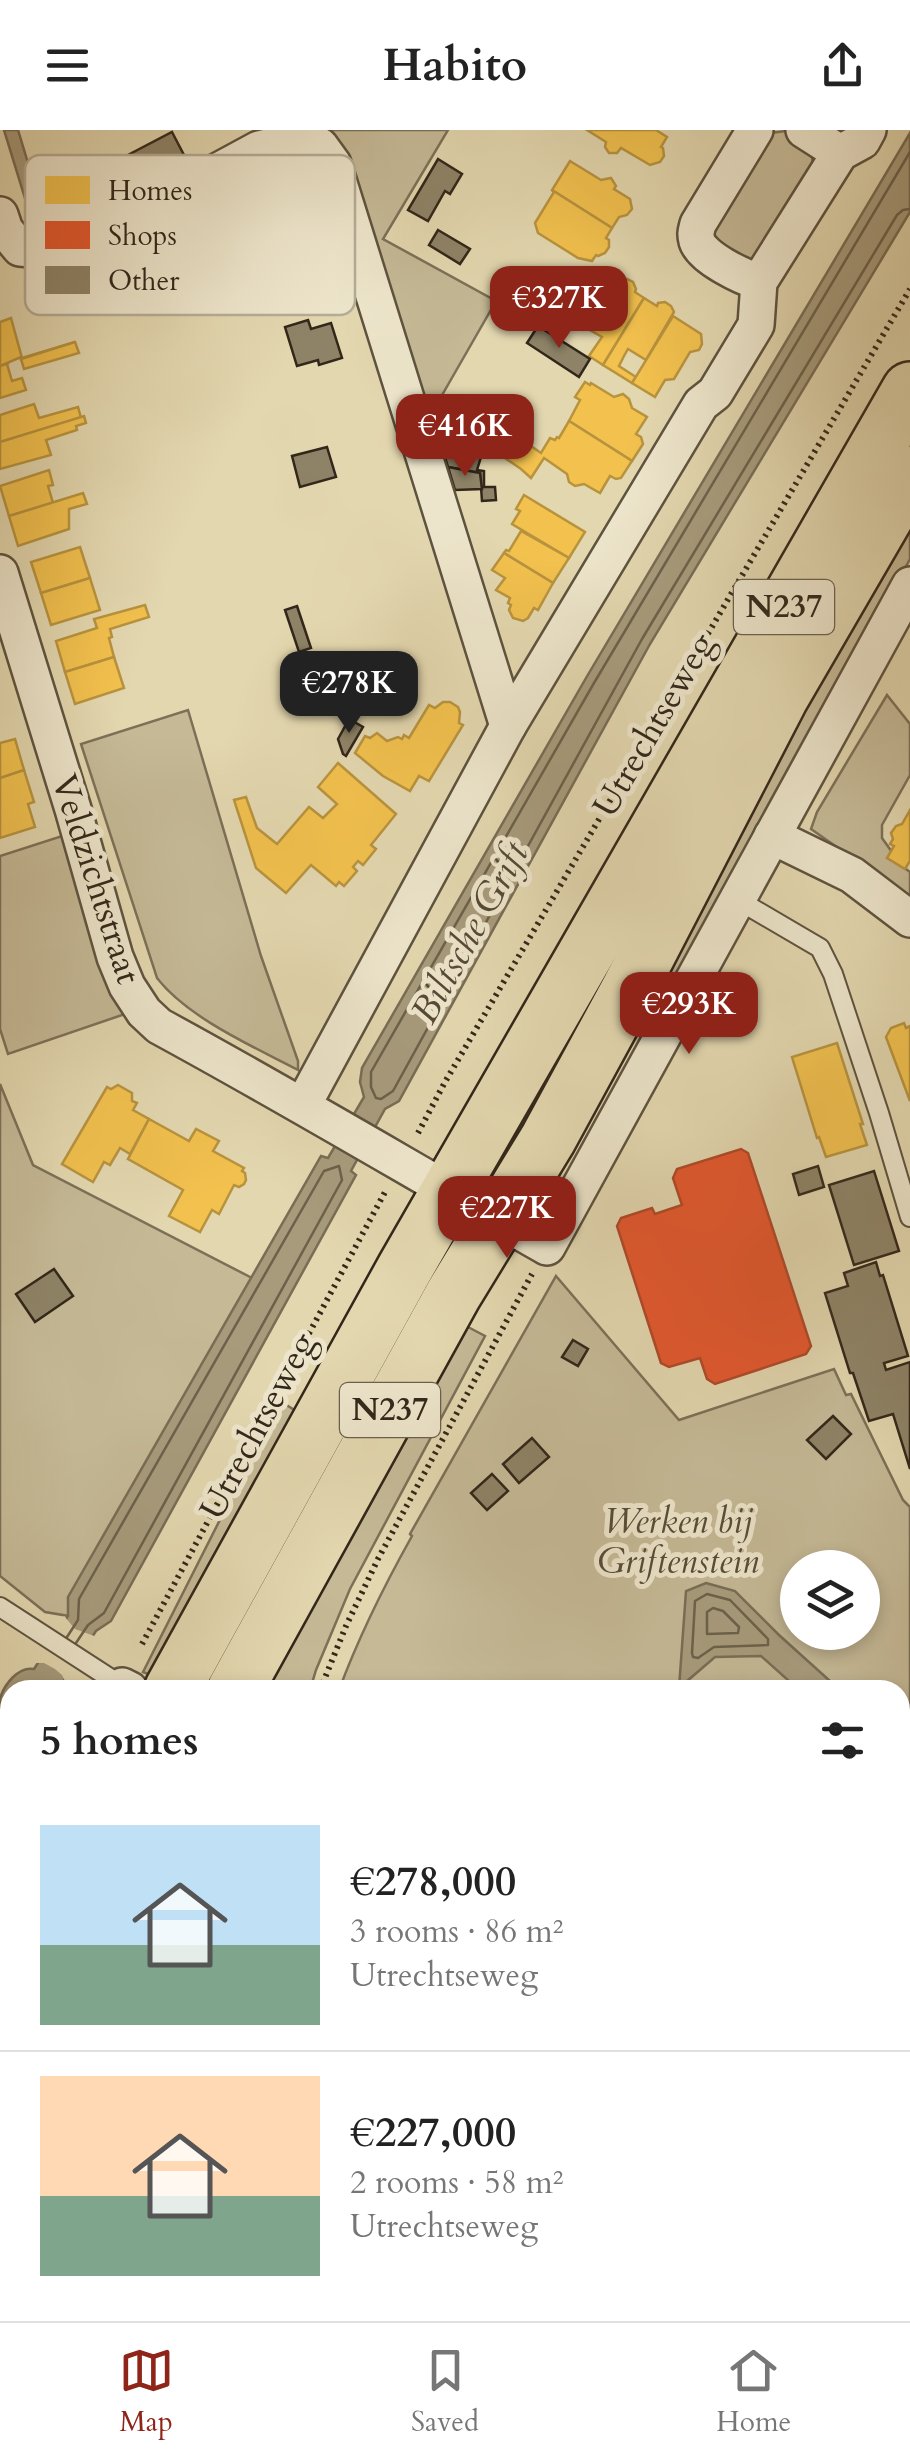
<!DOCTYPE html>
<html lang="en">
<head>
<meta charset="utf-8">
<style>
  body { margin:0; font-family:Cardo,serif; background:#f2f2f2; color:#222; height:100vh; display:flex; flex-direction:column; font-size:38px; white-space:nowrap }
  * { box-sizing:border-box; margin:0 }
  p { font-size:32px; color:#767676 }
  .icon { flex:none; width:55px; height:55px; fill:none; stroke:currentColor; stroke-width:2; stroke-linecap:round; stroke-linejoin:round }
  .map { position:relative; flex:1; overflow:hidden }
  .drawer { position:absolute; left:0px; top:1550px; width:910px; height:642px; display:flex; flex-direction:column; background:#fff; border-radius:30px 30px 0 0; box-shadow:0 5px 15px #0003 }
  .drawer>* { flex:none }
  .controls { position:absolute; left:780px; top:1420px; display:grid; gap:20px }
  .controls a { display:grid; place-items:center; width:100px; height:100px; border-radius:50%; background:#fff; box-shadow:0 5px 15px #0003; font-size:50px }
  .price { position:absolute; translate:-50% -85px; padding:0 22px; border-radius:20px; background:#8f2418; color:#fff; font-size:32px; line-height:65px; filter:drop-shadow(0 2px 5px #0008) }
  .price::after { content:''; position:absolute; left:50%; top:60px; width:30px; height:22px; margin-left:-15px; background:inherit; clip-path:polygon(0 0,100% 0,50% 100%) }
  .price.selected { background:#222; color:#fff }
  ul { padding:0; list-style:none }
  li { display:flex; align-items:center; gap:30px; height:250px; padding:0 40px }
  li+li { border-top:2px solid #e0e0e0 }
  li span { display:grid; place-items:center; flex:none; width:280px; height:200px; border-radius:0px; color:#555 }
  li>.icon { margin-inline-start:auto }
  span .icon { width:120px; height:120px; fill:#fffc; stroke-width:1 }
  li b { font-size:42px }
  h2 { display:flex; justify-content:space-between; align-items:center; height:120px; padding:0 40px; font-size:42px }
  header { display:flex; justify-content:space-between; align-items:center; height:130px; padding:0 40px; background:#fff; font-size:45px; font-weight:600 }
  .tab-bar { display:flex; justify-content:space-around; align-items:center; height:140px; border-top:2px solid #e0e0e0; background:#fff; font-size:28px; color:#767676 }
  .tab-bar a { display:grid; justify-items:center; gap:5px }
  .tab-bar .selected { color:#8f2418 }
  .map>svg:first-child { display:block }
</style>
</head>
<body>
<header><svg class="icon" aria-label="menu" viewBox="0 0 24 24"><path d="M4 6h16M4 12h16M4 18h16"/></svg>Habito<svg class="icon" aria-label="share" viewBox="0 0 24 24"><path d="M12 15V3M7 8l5-5 5 5M5 13v7h14v-7"/></svg></header>
<div class="map">
<svg width="910" height="2191" viewBox="0 0 910 2191">
  <rect width="100%" height="100%" fill="#e3d7af"/>
  <filter id="stains"><feTurbulence type="fractalNoise" baseFrequency=".002" numOctaves="4"/><feColorMatrix values="0 0 0 0 .2 0 0 0 0 .09 0 0 0 0 .02 0 0 0 .5 -.17"/></filter>
  <radialGradient id="worn" r=".72"><stop offset=".6" stop-color="#630" stop-opacity="0"/><stop offset="1" stop-color="#630" stop-opacity=".3"/></radialGradient>
  <g fill="#c5b996" stroke="#7c7058" stroke-width="2.5" fill-rule="evenodd">
    <polygon points="319,0 448,0 383,109 496,171 422,300"/>
    <polygon points="786,1 810,17 813,33 753,128 744,132 710,105 770,3"/>
    <polygon points="910,387 910,429 666,871 658,867 660,863 652,858"/>
    <polygon points="887,565 910,594 910,645 882,695 882,708 902,736 910,742 910,773 874,743 811,699 817,682"/>
    <path d="M188,580l73,246 37,105v9c-44,-23 -110,-52 -141,-92l-76,-234z"/>
    <polygon points="62,706 107,853 125,884 8,924 0,899 0,726"/>
    <polygon points="0,954 33,1035 252,1148 226,1192 69,1486 45,1482 0,1446"/>
    <path d="M556,1146l123,144 155,-51 12,26 5,-1 52,106 7,7v814h-370l-3,-8 363,-1v-622h-561c20,-54 45,-104 73,-154l-2,-2zM798,1438h64v64h-64z"/>
    <polygon points="468,1197 485,1206 350,1459 316,1540 310,1560 262,1560 350,1411"/>
    <polygon points="280,1271 296,1281 164,1531 148,1544 143,1542"/>
    <polygon points="10,2172 10,2182 188,2182 189,2190 0,2191 0,2183"/>
  </g>
  <g fill="#a79b7c" stroke="#786d55" stroke-width="2.5">
    <polygon points="4,0 18,0 44,86 40,94 32,91"/>
    <path d="M910,3v79l-260,432 -251,457 -14,8 -34,62 5,4 -245,446 -15,10 -35,54 1,5h-52v60l-10,8c0,-15 0,-46 0,-59 4,-15 19,-33 34,-30l34,-53v-19l253,-441 7,2 36,-61 -4,-15 2,-14 224,-390z"/>
    <polygon points="706,1453 735,1461 779,1505 840,1560 799,1560 761,1526 715,1527 679,1558 686,1461"/>
    <polygon points="900,1623 910,1631 910,1817 900,1790"/>
  </g>
  <polygon fill="#e3d7af" points="64,1486 75,1499 97,1507 67,1555 62,1545 55,1539 44,1533 33,1533"/>
  <g fill="#f2c14e" stroke="#b8933e" stroke-width="2.5">
    <polygon points="587,0 656,0 667,7 661,17 663,18 664,26 660,32 650,35 621,18 617,23 609,23 605,17 606,12"/>
    <polygon points="570,31 601,50 611,48 616,56 614,59 630,69 632,79 627,85 619,87 612,98 552,60"/>
    <polygon points="552,60 612,98 606,108 609,110 609,117 605,123 598,126 596,125 592,131 578,128 538,103 535,93 554,62"/>
    <polygon points="619,149 627,149 633,152 636,159 635,162 644,168 603,235 589,226 602,207 588,199 590,195 586,193 585,186 591,178 600,179"/>
    <polygon points="644,168 657,176 658,173 665,172 671,176 674,182 646,230 628,219 624,226 619,236 636,247 632,253 603,235"/>
    <polygon points="673,186 701,204 702,214 699,220 690,222 674,249 665,250 655,267 632,253"/>
    <polygon points="11,188 22,228 75,212 21,229 21,227 0,236 0,192"/>
    <polygon points="75,212 79,223 24,239 21,229"/>
    <polygon points="9,233 7,234 12,251 22,248 26,260 0,268 0,236"/>
    <polygon points="585,252 590,255 591,253 614,267 623,264 629,269 632,278 647,287 636,304 641,307 643,314 632,331 569,291 580,270 575,267"/>
    <polygon points="464,272 496,292 492,297 529,319 531,316 541,323 550,308 555,310 557,307 559,308 569,291 632,331 621,348 616,349 610,346 600,363 584,354 575,356 569,352 567,344 544,328 531,348 521,339 482,312 483,310 451,292"/>
    <polygon points="34,274 39,288 78,277 81,288 0,312 0,285"/>
    <polygon points="84,286 86,293 76,296 77,300 46,310 51,325 0,339 0,312"/>
    <polygon points="49,340 53,355 48,356 53,373 9,386 0,356"/>
    <polygon points="83,363 87,374 69,379 69,399 18,416 9,386"/>
    <polygon points="524,365 585,402 569,428 512,394 520,381 516,379"/>
    <polygon points="521,401 569,428 553,453 504,423 506,420 509,421"/>
    <polygon points="80,417 90,448 41,463 31,432"/>
    <polygon points="504,423 553,453 538,480 534,478 528,488 523,491 513,488 509,480 511,475 508,473 510,468 496,460 505,448 492,440"/>
    <polygon points="90,448 100,480 51,495 41,463"/>
    <polygon points="145,475 149,487 110,499 112,507 109,508 114,527 65,542 56,511 97,498 94,489"/>
    <polygon points="114,527 124,558 75,574 65,542"/>
    <polygon points="443,572 450,572 458,577 460,582 459,593 463,595 429,651 419,646 410,661 383,646 355,623 365,606 370,608 377,603 387,611 398,607 402,609 404,605 409,608 429,575 435,578"/>
    <polygon points="15,609 24,640 0,648 0,613"/>
    <polygon points="338,633 396,684 371,715 376,719 363,735 358,731 353,737 357,741 344,756 339,752 336,756 311,735 286,763 256,738 234,670 246,667 257,698 277,714 309,677 323,688 337,674 318,657"/>
    <polygon points="24,640 34,672 28,674 35,697 0,708 0,648"/>
    <polygon points="910,680 910,731 905,739 887,728 894,716 890,714 893,709 891,703 896,696 902,694"/>
    <polygon points="904,893 906,898 910,896 910,971 886,907 891,898"/>
    <polygon points="837,913 863,994 860,994 867,1015 826,1027 819,1007 817,1008 792,927"/>
    <polygon points="118,955 132,963 132,971 137,973 133,980 149,989 130,1024 120,1018 110,1035 104,1032 93,1052 62,1034 107,957 111,959"/>
    <polygon points="149,989 189,1011 196,999 219,1011 213,1021 244,1038 242,1041 245,1043 246,1050 244,1054 239,1057 234,1055 219,1084 212,1080 200,1102 169,1086 183,1060 128,1029"/>
  </g>
  <polygon fill="#e4572e" stroke="#af4928" stroke-width="2.5" points="741,1019 748,1023 811,1216 806,1224 715,1254 707,1249 700,1228 669,1237 661,1233 617,1096 621,1088 652,1078 655,1084 682,1075 673,1048 677,1039"/>
  <g fill="none" stroke-linecap="round" stroke-linejoin="round">
    <g stroke="#6c614b" stroke-width="2.5">
      <polyline points="910,22 594,553 371,942 371,957 376,968 381,969 393,961 642,509 897,85 903,80 910,79"/>
      <polygon points="707,1464 730,1470 768,1509 768,1515 714,1517 698,1528 693,1527 692,1523 695,1471"/>
      <polygon points="713,1478 723,1481 739,1497 738,1503 707,1504 707,1482"/>
      <polyline points="67,1507 78,1490 79,1469 324,1041 339,1036 342,1050 104,1483 88,1495 76,1513"/>
    </g>
  </g>
  <g fill="#8e8367" stroke="#32271a" stroke-width="2.5">
    <polygon points="172,2 185,27 139,51 126,26"/>
    <polygon points="438,29 462,44 450,64 445,61 428,91 408,80"/>
    <polygon points="438,100 470,119 460,134 429,115"/>
    <polygon points="308,190 311,199 331,193 342,228 319,235 318,230 297,236 285,197"/>
    <polygon points="538,196 590,229 579,247 527,213"/>
    <polygon points="454,292 483,310 475,323 440,312"/>
    <polygon points="440,312 481,327 477,340 484,341 484,357 495,357 496,370 482,371 480,343 448,337"/>
    <polygon points="327,317 336,347 300,357 292,326"/>
    <polygon points="448,337 480,343 482,359 455,360"/>
    <polygon points="297,476 311,518 299,522 285,480"/>
    <polygon points="349,589 363,597 346,626 343,624 338,609"/>
    <polygon points="818,1036 824,1057 799,1065 793,1044"/>
    <polygon points="874,1041 899,1121 854,1135 829,1055"/>
    <polygon points="876,1132 880,1146 883,1145 908,1226 884,1233 886,1240 910,1232 910,1339 893,1284 869,1291 853,1243 850,1243 825,1163 848,1156 844,1143"/>
    <polygon points="54,1139 73,1166 35,1192 16,1164"/>
    <polygon points="573,1210 588,1219 578,1236 562,1227"/>
    <polygon points="833,1286 851,1304 826,1329 807,1310"/>
    <polygon points="532,1308 549,1327 519,1353 503,1334"/>
    <polygon points="492,1344 508,1361 487,1380 471,1363"/>
  </g>
  <g fill="none" stroke-linecap="round" stroke-linejoin="round">
    <defs>
      <g id="lane">
        <polyline points="738,770 820,818 833,844 879,983 910,1087"/>
        <polyline points="0,1477 122,1556"/>
        <polyline points="0,1792 10,1785"/>
        <polyline points="0,2083 10,2074"/>
      </g>
      <g id="street">
        <path d="M755,0l-57,94c-2,8 -3,9 -1,17 5,17 46,36 62,41"/>
        <polyline points="804,0 840,23"/>
        <polyline points="0,85 5,100 20,118 54,121 78,117 259,19 292,11 320,16 333,34 508,596"/>
        <path d="M0,443l73,236 42,148 12,29 17,26 15,14c131,71 259,148 388,221l363,-662"/>
        <polyline points="772,706 852,745 910,789"/>
        <polyline points="303,975 508,596 701,274 715,263 756,195 759,152 840,23 862,11 868,0"/>
        <polyline points="122,1556 130,1560"/>
        <polyline points="0,2166 10,2155"/>
      </g>
      <g id="primary">
        <polyline points="172,1560 405,1138 910,260"/>
        <polyline points="235,1560 453,1165 548,1009 629,860 780,568 910,344"/>
        <polyline points="0,1893 10,1874"/>
        <polyline points="0,1981 10,1963"/>
      </g>
    </defs>
    <use href="#lane" stroke="#5e533f" stroke-width="22"/>
    <use href="#street" stroke="#5e533f" stroke-width="40"/>
    <use href="#primary" stroke="#32271a" stroke-width="60"/>
    <g stroke="#32271a" stroke-width="6" stroke-dasharray="2.5 5" stroke-linecap="butt">
      <polyline points="418,1003 445,952 910,159"/>
      <polyline points="142,1514 385,1062"/>
      <polyline points="320,1560 346,1496 378,1429 532,1144"/>
      <polyline points="0,1673 10,1665"/>
      <polyline points="0,1721 10,1715"/>
    </g>
    <use href="#lane" stroke="#ede5cb" stroke-width="18"/>
    <use href="#street" stroke="#ede5cb" stroke-width="35"/>
    <use href="#primary" stroke="#e3d7af" stroke-width="55"/>
  </g>
  <g text-anchor="middle" dominant-baseline="central" stroke-width="10" stroke-linejoin="round" paint-order="stroke">
    <g fill="#ede5cb" stroke="#6a604f" stroke-width="2.5">
      <rect x="734" y="450" width="100" height="54" rx="8"/>
      <rect x="340" y="1253" width="100" height="54" rx="8"/>
    </g>
    <g font-size="32" font-weight="bold" fill="#32271a">
      <text x="784" y="477">N237</text>
      <text x="390" y="1280">N237</text>
    </g>
    <g font-size="35" fill="#32271a" stroke="#ede5cb">
      <text transform="translate(654 595) rotate(-60)">Utrechtseweg</text>
      <text transform="translate(96 749) rotate(72)">Veldzichtstraat</text>
      <text transform="translate(258 1296) rotate(-62)">Utrechtseweg</text>
    </g>
    <g font-size="35" font-style="italic" fill="#574c39" stroke="#ede5cb">
      <text x="678" y="1392">Werken bij<tspan x="678" dy="40">Griftenstein</tspan></text>
    </g>
    <g font-size="38" font-style="italic" fill="#554a37" stroke="#ede5cb">
      <text transform="translate(470 803) rotate(-61)">Biltsche Grift</text>
    </g>
  </g>
  <rect x="25" y="25" width="330" height="160" rx="15" fill="#ede5cb" stroke="#b5ac96" stroke-width="2.5"/>
  <rect x="45" y="46" width="45" height="28" fill="#f2c14e"/>
  <rect x="45" y="91" width="45" height="28" fill="#e4572e"/>
  <rect x="45" y="136" width="45" height="28" fill="#8e8367"/>
  <g font-size="28" fill="#32271a">
    <text x="108" y="70">Homes</text>
    <text x="108" y="115">Shops</text>
    <text x="108" y="160">Other</text>
  </g>
  <rect width="100%" height="100%" filter="url(#stains)"/>
  <rect width="100%" height="100%" fill="url(#worn)"/>
</svg>
<div class="controls">
<a><svg class="icon" aria-label="layers" viewBox="0 0 24 24"><path d="M12 4l9 5-9 5-9-5zM3 14l9 5 9-5"/></svg></a>
</div>
<b class="price" style="left:559px;top:221px">€327K</b>
<b class="price" style="left:465px;top:349px">€416K</b>
<b class="price selected" style="left:349px;top:606px">€278K</b>
<b class="price" style="left:689px;top:927px">€293K</b>
<b class="price" style="left:507px;top:1131px">€227K</b>
<section class="drawer">
<h2>5 homes<svg class="icon" aria-label="filters" viewBox="0 0 24 24"><path d="M4 7h16M4 17h16"/><circle cx="9" cy="7" r="2"/><circle cx="15" cy="17" r="2"/></svg></h2>
<ul>
<li><span style="background:linear-gradient(#bfe0f5 60%,#7fa58c 0)"><svg class="icon" aria-label="home" viewBox="0 0 24 24"><path d="M3 11l9-7 9 7M6 9v11h12V9"/></svg></span><div><b>€278,000</b><p>3 rooms · 86 m²</p><p>Utrechtseweg</p></div></li>
<li><span style="background:linear-gradient(#ffd9b3 60%,#7fa58c 0)"><svg class="icon" aria-label="home" viewBox="0 0 24 24"><path d="M3 11l9-7 9 7M6 9v11h12V9"/></svg></span><div><b>€227,000</b><p>2 rooms · 58 m²</p><p>Utrechtseweg</p></div></li>
</ul>
</section>
</div>
<nav class="tab-bar">
<a class="selected"><svg class="icon" aria-label="map" viewBox="0 0 24 24"><path d="M3 6l6-2 6 2 6-2v14l-6 2-6-2-6 2zM9 4v14M15 6v14"/></svg>Map</a>
<a><svg class="icon" aria-label="saved" viewBox="0 0 24 24"><path d="M7 4h10v16l-5-4-5 4z"/></svg>Saved</a>
<a><svg class="icon" aria-label="home" viewBox="0 0 24 24"><path d="M3 11l9-7 9 7M6 9v11h12V9"/></svg>Home</a>
</nav>
</body>
</html>
